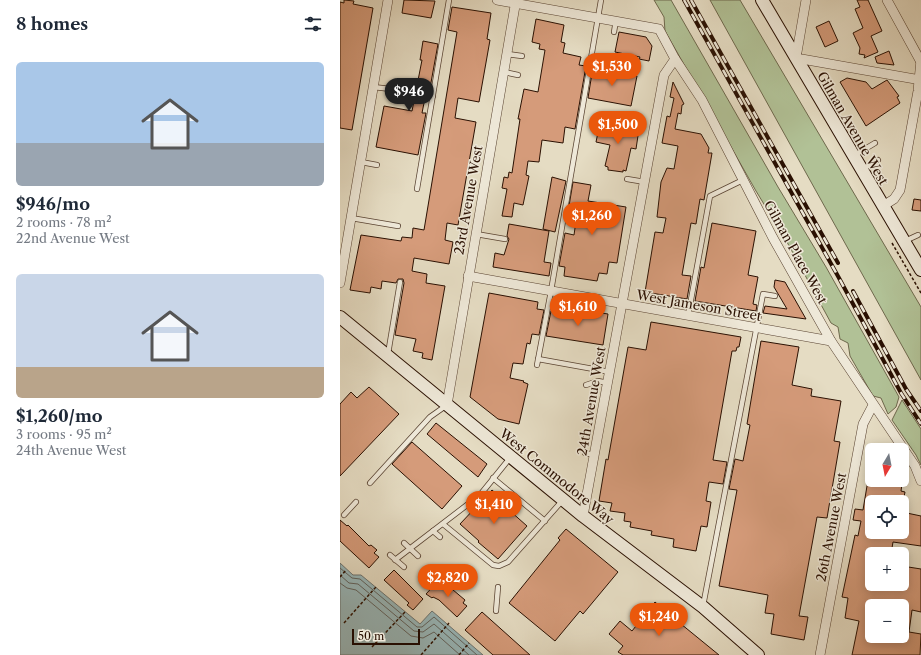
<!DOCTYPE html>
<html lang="en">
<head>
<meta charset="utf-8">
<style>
  body { margin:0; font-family:"Libre Caslon Text",serif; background:#f2f2f3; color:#1f2937; height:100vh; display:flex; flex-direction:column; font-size:15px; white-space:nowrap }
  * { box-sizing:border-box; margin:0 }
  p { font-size:13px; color:#747a83 }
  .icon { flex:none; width:22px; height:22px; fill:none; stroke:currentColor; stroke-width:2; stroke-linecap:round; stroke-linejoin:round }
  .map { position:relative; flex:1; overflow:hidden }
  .sheet { display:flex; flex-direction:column; background:#fff; width:340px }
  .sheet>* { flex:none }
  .needle { width:26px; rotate:190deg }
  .fabs { position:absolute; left:525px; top:443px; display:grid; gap:8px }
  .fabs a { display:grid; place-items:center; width:44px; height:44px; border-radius:6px; background:#fff; box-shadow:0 2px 10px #0003; font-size:20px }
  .scale { position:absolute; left:12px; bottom:10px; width:68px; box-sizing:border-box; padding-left:4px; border:2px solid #2a1002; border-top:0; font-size:11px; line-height:14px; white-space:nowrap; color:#2a1002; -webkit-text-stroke:3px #eee8d8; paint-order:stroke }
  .price { position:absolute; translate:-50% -34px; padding:0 9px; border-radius:14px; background:#ea580c; color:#fff; font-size:13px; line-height:26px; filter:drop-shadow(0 1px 2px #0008) }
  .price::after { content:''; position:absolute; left:50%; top:24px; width:12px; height:9px; margin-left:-6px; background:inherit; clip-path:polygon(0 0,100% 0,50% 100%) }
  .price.selected { background:#222; color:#fff }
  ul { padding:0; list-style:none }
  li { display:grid; align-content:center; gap:8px; height:212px; padding:0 16px }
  li span { display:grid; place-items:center; height:124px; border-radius:6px; color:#555 }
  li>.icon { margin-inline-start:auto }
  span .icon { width:72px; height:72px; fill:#fffc; stroke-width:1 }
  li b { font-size:17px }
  h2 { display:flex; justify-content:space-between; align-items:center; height:48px; padding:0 16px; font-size:17px }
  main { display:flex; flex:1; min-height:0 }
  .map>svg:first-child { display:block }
</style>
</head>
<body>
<main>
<section class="sheet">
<h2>8 homes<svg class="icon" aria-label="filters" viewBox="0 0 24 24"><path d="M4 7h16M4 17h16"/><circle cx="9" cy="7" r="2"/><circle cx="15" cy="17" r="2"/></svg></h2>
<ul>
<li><span style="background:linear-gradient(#a9c7e8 65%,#9aa5b1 0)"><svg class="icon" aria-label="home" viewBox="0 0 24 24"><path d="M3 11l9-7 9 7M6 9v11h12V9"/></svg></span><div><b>$946/mo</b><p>2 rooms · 78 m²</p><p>22nd Avenue West</p></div></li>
<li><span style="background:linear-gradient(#c9d6e8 75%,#b9a48a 0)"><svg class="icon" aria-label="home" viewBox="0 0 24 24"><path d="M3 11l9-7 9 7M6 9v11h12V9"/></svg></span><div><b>$1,260/mo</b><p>3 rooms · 95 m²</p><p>24th Avenue West</p></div></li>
</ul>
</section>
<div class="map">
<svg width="581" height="655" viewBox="0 0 581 655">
  <rect width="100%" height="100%" fill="#e5dcc3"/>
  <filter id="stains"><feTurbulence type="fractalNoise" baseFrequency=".005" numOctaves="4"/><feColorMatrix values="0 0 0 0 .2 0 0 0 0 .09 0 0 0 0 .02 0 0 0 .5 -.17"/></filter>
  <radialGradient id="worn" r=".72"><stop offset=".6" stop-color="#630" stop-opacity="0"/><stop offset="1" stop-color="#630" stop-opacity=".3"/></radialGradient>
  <g fill="#b1c196" stroke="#6e684c">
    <polygon points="314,0 331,0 438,187 486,267 559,397 556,407 548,414 541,398 533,396 510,356 508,343 500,339 498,327 491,323 447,242 416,191 325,31 324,17"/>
    <polygon points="370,0 400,0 581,307 581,380"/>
    <polygon points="562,400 581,429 581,465 576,455 552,420"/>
  </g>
  <polygon fill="#99b9bc" stroke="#6d7572" points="0,563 13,575 21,575 80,624 92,611 143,655 0,655"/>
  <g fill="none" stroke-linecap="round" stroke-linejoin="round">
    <g stroke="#62645f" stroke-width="1">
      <polyline points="0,568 12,578 20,579 77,627 82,627 94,617 137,655"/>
      <polyline points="0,575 9,583 18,584 74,631 83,632 94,624 129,655"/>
      <polyline points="0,583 7,588 16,590 71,636 83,638 94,632 120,655"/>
    </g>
  </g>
  <g fill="#d59b7a" stroke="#2a1002" fill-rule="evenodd">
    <polygon points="4,0 14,1 13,4 33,8 12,130 0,128 0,2 4,3"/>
    <polygon points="64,0 95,1 91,18 62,13"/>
    <polygon points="517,0 528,0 542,31 531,36 538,52 524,58 525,55 519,54 520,48 513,33 523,28 515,9 520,7"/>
    <polygon points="112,7 151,13 147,39 150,40 139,102 118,98 115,118 136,122 118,225 107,223 105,240 113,242 109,264 74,258 72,271 87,274 86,283 105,286 92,360 82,358 83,353 73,351 76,339 55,335 64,283 63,279 58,279 56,283 42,281 41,289 31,287 30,293 10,290 21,235 61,241 62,237 72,238 73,228 84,230 117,32 108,30"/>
    <polygon points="196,19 224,25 221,42 225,43 223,53 241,57 239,65 246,66 235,129 225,127 223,143 202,140 199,162 188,161 186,175 189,176 183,205 174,203 172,217 162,216 167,189 162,188 164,177 168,178 169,172 172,173 180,119 178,119 184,89 198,92 205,50 199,49 200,44 192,42"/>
    <polygon points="489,21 498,41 485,47 476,27"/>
    <polygon points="279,32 306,37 312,46 309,61 299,59 300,57 275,52"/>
    <polygon points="83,41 98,44 90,88 87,87 86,91 83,91 80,94 81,96 85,98 82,113 86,113 78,155 36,147 44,106 72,111 82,60 80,60"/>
    <polygon points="549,51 554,65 537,63 535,57"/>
    <polygon points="253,67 297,76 291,106 248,98"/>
    <polygon points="507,78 526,82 532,89 547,80 559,96 557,97 560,103 526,126 500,82"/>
    <polygon points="333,82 344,104 342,105 341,114 338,113 335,129 361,134 369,148 368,153 372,153 364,200 360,199 356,224 351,223 342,275 351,276 347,299 305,292 315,232 323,233 326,218 317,217 321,182 327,168 334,169 338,146 322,143 327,116 330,117 334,98 330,97"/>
    <polygon points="260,123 299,129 296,149 291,148 286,171 283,170 283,172 268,170 268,167 265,166 270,145 256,142"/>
    <polygon points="212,177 226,181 215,232 203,229"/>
    <polygon points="233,182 251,185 248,201 286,207 277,263 269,262 267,274 259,273 257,281 224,276 225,267 219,266 225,233 234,235 237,214 228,212"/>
    <polygon points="574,199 581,200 581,211 572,210"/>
    <polygon points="372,223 416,231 408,275 418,277 413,304 417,305 416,311 355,301 361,267 364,268"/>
    <polygon points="169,224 209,231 204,262 211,263 209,276 153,267 155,253 164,255 169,239 167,236"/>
    <polygon points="435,280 445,282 466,319 423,313 425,306 447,309 434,287"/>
    <polygon points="149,293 198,302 197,309 204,310 199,335 192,334 190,344 187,343 183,364 173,363 170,378 184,381 183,382 188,384 179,424 158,419 130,397"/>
    <polygon points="243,310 268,314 263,345 206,336 211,311 242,316"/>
    <polygon points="311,322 401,337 399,347 397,347 396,351 392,351 373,460 387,462 383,484 369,482 366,501 371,502 367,527 361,526 356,551 333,547 334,539 311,535 312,531 290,527 291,522 284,521 285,513 270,511 272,503 259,501 266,459 268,460 288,347 306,350"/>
    <polygon points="421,341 459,347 452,385 472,389 471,396 501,401 494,441 500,442 487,518 477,517 459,616 468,617 464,640 431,634 434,614 425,613 428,595 379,586 397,490 389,489 395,459 403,461 410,425 407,424"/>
    <polygon points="29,387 59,414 0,476 0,404 11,392 17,398"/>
    <polygon points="96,423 147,464 138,477 87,434"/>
    <polygon points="72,442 122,486 102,509 52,464"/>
    <path d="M528,480l34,4 -1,7 4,1 -2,10h-31v30h30v-20l19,4v30l-28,-4 -2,12h-19v30h30v-18l19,3v43l-9,-2 -3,22 12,2 -1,21h-68l7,-34 -14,-3 3,-20 -6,-1 13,-62 3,1 3,-15 -8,-1 2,-11 8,1zM532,606h30v30h-30z"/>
    <polygon points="152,490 171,507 169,510 187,526 158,559 138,542 139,541 120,524"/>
    <polygon points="0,520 7,526 8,525 29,546 31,545 37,550 34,553 39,557 29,568 0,541"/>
    <polygon points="226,529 278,572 243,614 240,611 215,641 169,603 220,540 218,538"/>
    <polygon points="54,570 83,599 73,610 67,605 69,603 44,580"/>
    <polygon points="100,579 125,600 123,603 127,606 117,617 99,600 93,597 92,598 86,594"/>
    <polygon points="315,602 330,615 379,655 283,655 278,652 283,646 269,634 280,621 292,631"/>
    <polygon points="142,612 161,629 190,655 153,655 125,630"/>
  </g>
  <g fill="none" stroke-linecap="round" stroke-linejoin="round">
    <defs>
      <g id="lane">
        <polyline points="274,32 276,20"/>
        <polyline points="167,54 182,56"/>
        <polyline points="164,72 178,75"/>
        <polyline points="33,87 51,89"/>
        <polyline points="84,94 93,96"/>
        <polyline points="515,155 535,143"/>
        <polyline points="21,162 37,165"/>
        <polyline points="523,169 538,160"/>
        <polyline points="287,179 305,182"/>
        <polyline points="77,189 109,0"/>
        <polyline points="11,218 58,226"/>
        <polyline points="136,234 165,239"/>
        <polyline points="565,241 578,235"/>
        <polyline points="348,316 370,196 403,180"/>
        <polyline points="48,354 60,282"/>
        <polyline points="198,359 270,372"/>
        <polyline points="197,365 211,291 261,0"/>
        <polyline points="246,385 258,381 268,383"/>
        <polyline points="245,453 255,455"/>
        <polyline points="153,478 205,521"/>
        <polyline points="30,483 90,417 107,405"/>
        <polyline points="4,515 16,502"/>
        <polyline points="103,524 153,565 159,566 168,562 222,501"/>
        <polyline points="93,531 100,537"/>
        <polyline points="64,543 78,556"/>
        <polyline points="50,555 64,567"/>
        <polyline points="55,560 140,495 170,458"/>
        <polyline points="363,606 423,294 435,296"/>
        <polyline points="156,611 158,587"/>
      </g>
      <g id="street">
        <polyline points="157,0 319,29 335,59 362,100 433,238 491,341 575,466 581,481"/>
        <polyline points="466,0 456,58 581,80"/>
        <polyline points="547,0 581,62"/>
        <polyline points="543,206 554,199 560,190 578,91 581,60"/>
        <polyline points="128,276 491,341"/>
        <polyline points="0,283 48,0"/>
        <polyline points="107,405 176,0"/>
        <polyline points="243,516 324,75 335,59"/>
        <polyline points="480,655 523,424 533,405"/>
      </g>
      <g id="secondary">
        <polyline points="422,0 581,270"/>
        <polyline points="0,317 243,516 363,607 418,655"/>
      </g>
    </defs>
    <use href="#lane" stroke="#594332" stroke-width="6"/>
    <use href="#street" stroke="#594332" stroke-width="10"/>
    <use href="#secondary" stroke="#2a1002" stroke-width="14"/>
    <g stroke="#2a1002" stroke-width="1.5" stroke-dasharray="3 2" stroke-linecap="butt">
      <polyline points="552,243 581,293"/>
      <polyline points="0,577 6,570"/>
      <polyline points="4,623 36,587"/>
      <polyline points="32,647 65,612"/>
      <polyline points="81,655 109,623"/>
      <polyline points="119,655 129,643"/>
    </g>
    <use href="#lane" stroke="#eee8d8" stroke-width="4.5"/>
    <use href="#street" stroke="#eee8d8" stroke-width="9"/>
    <use href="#secondary" stroke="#eee8d8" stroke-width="12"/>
    <defs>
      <g id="rail">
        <polyline points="344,0 499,278 561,393 581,424"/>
        <polyline points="351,0 498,263"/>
        <polyline points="513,291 566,389 581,411"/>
      </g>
    </defs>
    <use href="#rail" stroke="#2a1002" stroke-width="4"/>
    <use href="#rail" stroke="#eee8d8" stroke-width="2.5" stroke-dasharray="8" stroke-linecap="butt"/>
  </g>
  <g text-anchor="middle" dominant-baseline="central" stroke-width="3" stroke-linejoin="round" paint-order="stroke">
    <g font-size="13" fill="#2a1002" stroke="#eee8d8">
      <text transform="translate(513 128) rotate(60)">Gilman Avenue West</text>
      <text transform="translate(128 200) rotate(-80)">23rd Avenue West</text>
      <text transform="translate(456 252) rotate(61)">Gilman Place West</text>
      <text transform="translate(359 305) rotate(10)">West Jameson Street</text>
      <text transform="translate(251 401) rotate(-80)">24th Avenue West</text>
      <text transform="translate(217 476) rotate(39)">West Commodore Way</text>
      <text transform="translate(491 527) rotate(-79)">26th Avenue West</text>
    </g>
  </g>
  <rect width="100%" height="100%" filter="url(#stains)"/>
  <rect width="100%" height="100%" fill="url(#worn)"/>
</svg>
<div class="fabs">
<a><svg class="needle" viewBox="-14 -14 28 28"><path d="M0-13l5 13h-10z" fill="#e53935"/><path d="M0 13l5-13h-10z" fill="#747a83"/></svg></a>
<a><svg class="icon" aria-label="locate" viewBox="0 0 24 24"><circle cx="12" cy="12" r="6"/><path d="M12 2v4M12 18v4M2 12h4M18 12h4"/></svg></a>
<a>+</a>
<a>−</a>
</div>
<div class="scale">50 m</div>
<b class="price" style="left:272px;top:87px">$1,530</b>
<b class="price selected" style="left:69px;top:112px">$946</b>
<b class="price" style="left:278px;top:145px">$1,500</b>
<b class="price" style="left:252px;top:236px">$1,260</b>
<b class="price" style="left:238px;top:327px">$1,610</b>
<b class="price" style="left:154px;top:525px">$1,410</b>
<b class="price" style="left:108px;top:598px">$2,820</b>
<b class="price" style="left:319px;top:637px">$1,240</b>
</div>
</main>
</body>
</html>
